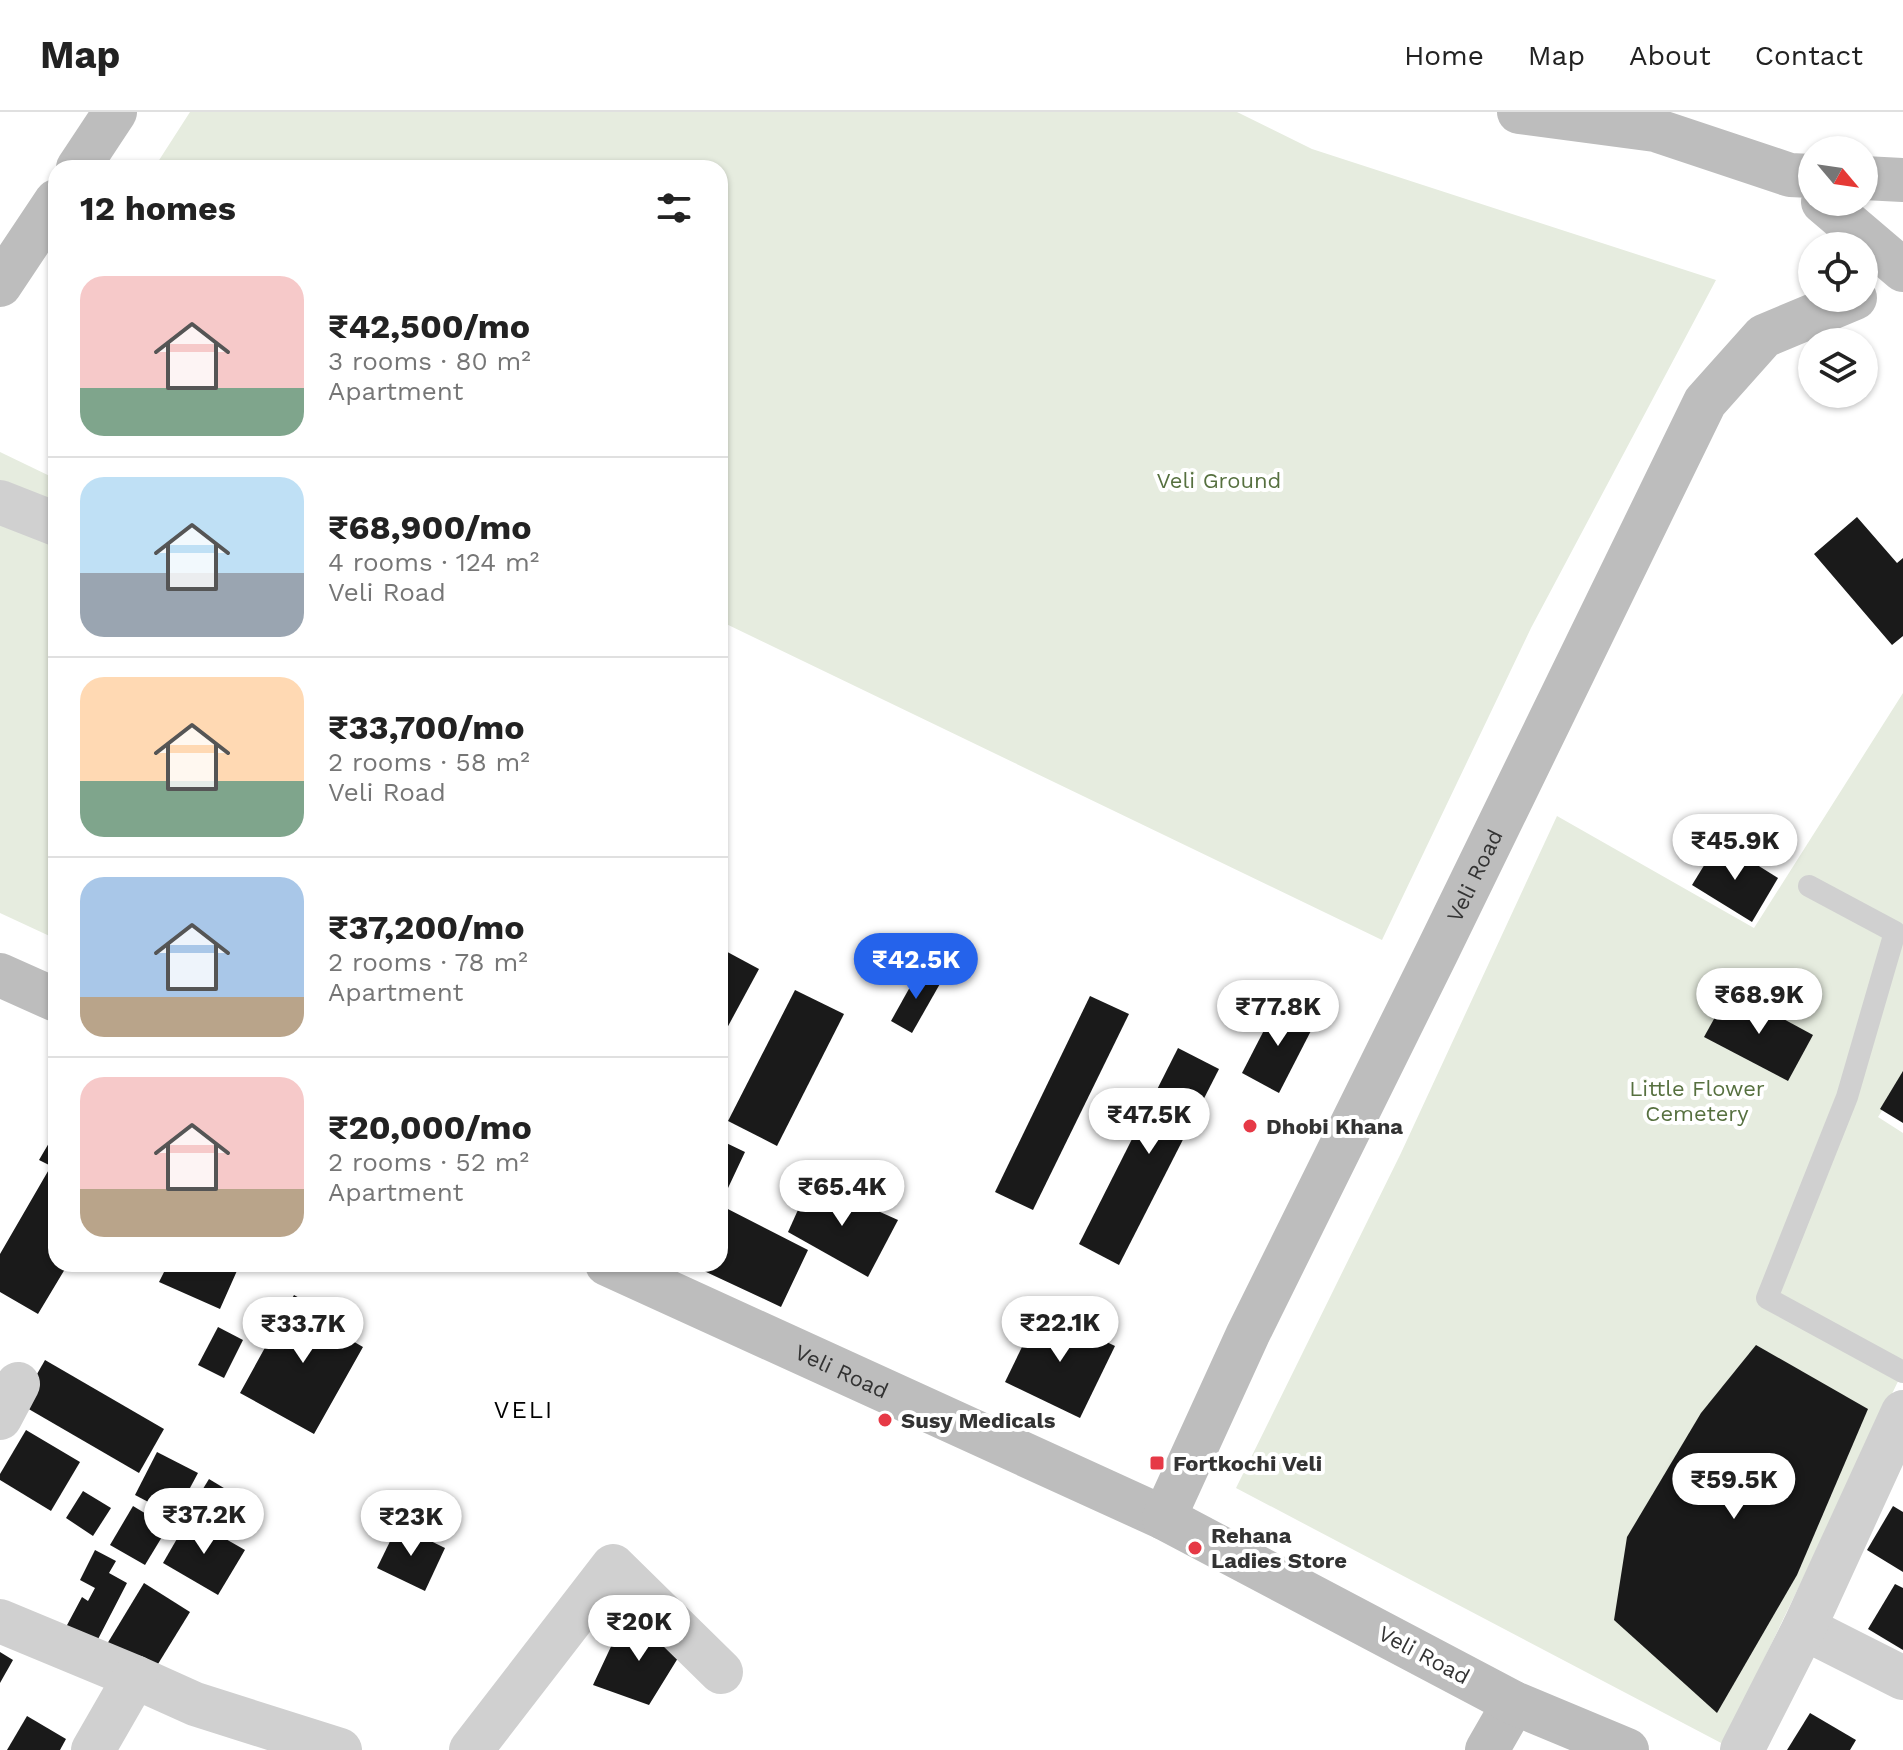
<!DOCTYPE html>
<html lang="en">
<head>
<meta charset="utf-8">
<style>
  body { margin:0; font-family:"Work Sans",sans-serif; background:#f2f2f2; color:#222; height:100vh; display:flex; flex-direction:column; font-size:30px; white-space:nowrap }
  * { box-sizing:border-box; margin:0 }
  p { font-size:26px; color:#767676 }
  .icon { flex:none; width:44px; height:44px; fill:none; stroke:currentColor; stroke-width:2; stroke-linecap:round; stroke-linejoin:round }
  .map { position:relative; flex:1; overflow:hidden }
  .side { position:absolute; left:48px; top:48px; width:680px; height:1112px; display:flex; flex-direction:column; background:#fff; border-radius:24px; box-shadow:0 2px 6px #0004 }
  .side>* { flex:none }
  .needle { width:52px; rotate:119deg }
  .tools { position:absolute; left:1798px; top:24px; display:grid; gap:16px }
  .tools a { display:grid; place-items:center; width:80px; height:80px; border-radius:50%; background:#fff; box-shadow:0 2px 6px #0004; font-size:40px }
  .price { position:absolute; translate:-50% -68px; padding:0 18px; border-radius:28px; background:#fff; color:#222; font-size:26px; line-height:52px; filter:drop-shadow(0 2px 4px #0008) }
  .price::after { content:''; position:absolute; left:50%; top:48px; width:24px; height:18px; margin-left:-12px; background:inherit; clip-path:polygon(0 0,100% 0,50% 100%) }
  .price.selected { background:#2563eb; color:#fff }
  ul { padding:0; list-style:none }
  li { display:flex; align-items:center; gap:24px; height:200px; padding:0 32px }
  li+li { border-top:2px solid #e0e0e0 }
  li span { display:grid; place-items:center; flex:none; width:224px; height:160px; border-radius:24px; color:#555 }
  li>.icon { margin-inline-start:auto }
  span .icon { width:96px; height:96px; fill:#fffc; stroke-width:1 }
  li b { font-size:34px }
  h2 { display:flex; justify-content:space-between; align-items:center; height:96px; padding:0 32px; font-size:34px }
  header { display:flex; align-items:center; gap:48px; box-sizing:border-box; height:112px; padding:0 40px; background:#fff; border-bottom:2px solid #e0e0e0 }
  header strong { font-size:38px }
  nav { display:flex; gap:44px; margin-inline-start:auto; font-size:28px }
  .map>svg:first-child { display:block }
</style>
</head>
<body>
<header>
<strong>Map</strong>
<nav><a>Home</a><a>Map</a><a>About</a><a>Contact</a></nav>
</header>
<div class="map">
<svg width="1903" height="1638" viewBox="0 0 1903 1638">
  <rect width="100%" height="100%" fill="#fff"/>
  <g fill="#e6ecdf">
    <polygon points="190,0 1237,0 1312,37 1716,168 1531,516 1382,828 720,509 720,56 154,56"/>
    <polygon points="0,340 56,367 56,827 0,801"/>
    <polygon points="1903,581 1903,966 1878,1005 1903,1021 1903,1259 1723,1632 1236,1376 1401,1041 1557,704 1754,816"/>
  </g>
  <g fill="#1a1a1a">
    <polygon points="1857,405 1897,451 1903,446 1903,524 1892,533 1814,442"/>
    <polygon points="1719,729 1778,766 1752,810 1692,773"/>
    <polygon points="720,836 759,857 720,929"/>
    <polygon points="920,857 941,870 912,921 891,909"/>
    <polygon points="795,878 844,902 777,1034 728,1009"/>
    <polygon points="1730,878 1813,923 1788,969 1704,925"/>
    <polygon points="1090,884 1129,902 1033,1098 995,1080"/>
    <polygon points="1278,891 1315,911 1279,981 1242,961"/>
    <polygon points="1178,936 1219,957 1119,1153 1079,1132"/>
    <polygon points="1903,959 1903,1011 1880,997"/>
    <polygon points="56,1019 56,1152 68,1152 38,1202 0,1180 0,1142 51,1054 39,1048"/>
    <polygon points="720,1028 745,1040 720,1093 808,1138 781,1195 689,1152 720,1152"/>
    <polygon points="811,1069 898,1108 868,1165 788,1120"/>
    <polygon points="147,1152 240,1152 220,1197 159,1170 164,1160"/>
    <polygon points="294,1183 350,1214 344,1224 363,1235 314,1322 240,1281"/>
    <polygon points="1040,1198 1115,1234 1080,1306 1005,1270"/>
    <polygon points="218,1215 243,1228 224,1266 198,1253"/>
    <polygon points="1756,1233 1868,1297 1797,1463 1717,1601 1614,1508 1627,1425 1701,1301"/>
    <polygon points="45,1248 164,1317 139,1361 20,1292"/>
    <polygon points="26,1318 80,1350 51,1399 0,1368 0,1362"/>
    <polygon points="157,1340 198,1361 175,1404 135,1383"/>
    <polygon points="209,1367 247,1390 228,1421 190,1398"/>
    <polygon points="83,1379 111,1396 93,1424 66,1406"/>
    <polygon points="133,1394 168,1415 145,1453 110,1433"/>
    <polygon points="1893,1394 1903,1400 1903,1460 1867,1438"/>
    <polygon points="189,1406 245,1438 218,1483 163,1451"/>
    <polygon points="398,1413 445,1436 425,1479 377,1456"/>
    <polygon points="95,1438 116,1449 109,1461 127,1471 96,1531 66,1515 82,1485 88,1489 95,1476 80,1468"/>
    <polygon points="144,1471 190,1500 150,1565 104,1537"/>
    <polygon points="1895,1472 1903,1476 1903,1538 1868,1517"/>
    <polygon points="637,1506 686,1533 649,1593 593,1573 615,1526 626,1533"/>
    <polygon points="0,1540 13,1548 0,1571"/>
    <polygon points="1810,1601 1856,1628 1850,1638 1787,1638"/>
    <polygon points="27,1604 66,1627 60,1638 7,1638"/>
  </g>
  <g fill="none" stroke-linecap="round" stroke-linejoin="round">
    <polyline stroke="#d0d0d0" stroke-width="22" points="1809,774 1895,820 1847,985 1767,1186 1903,1260"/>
    <g stroke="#d0d0d0" stroke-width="44">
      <polyline points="0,390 56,412"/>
      <polyline points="0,1306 18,1272"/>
      <polyline points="0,1509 135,1565 195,1592 340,1638"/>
      <polyline points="1804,1516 1903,1566"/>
      <polyline points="93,1638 135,1565"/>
      <polyline points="471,1638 613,1454 721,1560"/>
      <polyline points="1742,1638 1804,1516 1903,1300"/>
    </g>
    <g stroke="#bdbdbd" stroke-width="44">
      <polyline points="1519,0 1655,18 1790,63 1812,64"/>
      <polyline points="78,56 115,0"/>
      <polyline points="1864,66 1903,68"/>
      <polyline points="1823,90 1903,158"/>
      <polyline points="0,173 56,89"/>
      <polyline points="0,863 56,888"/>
      <path id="s1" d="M607,1152l557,254"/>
      <polyline points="1487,1638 1514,1591"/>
      <path id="s2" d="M1627,1638l-113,-47 -350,-185 84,-184 189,-382 268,-550 59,-66 91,-38"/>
    </g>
  </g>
  <g fill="#e63946" stroke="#fff" stroke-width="3">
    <circle cx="1250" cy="1014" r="8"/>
    <circle cx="885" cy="1308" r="8"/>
    <rect x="1149" y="1343" width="16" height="16" rx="4"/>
    <circle cx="1195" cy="1436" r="8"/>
  </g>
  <g text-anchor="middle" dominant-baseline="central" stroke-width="8" stroke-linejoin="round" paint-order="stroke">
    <g font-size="22" fill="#56703f" stroke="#fff">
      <text x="1219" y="368">Veli Ground</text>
      <text x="1697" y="976">Little Flower<tspan x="1697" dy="25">Cemetery</tspan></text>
    </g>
    <g font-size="22" fill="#333" stroke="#fff">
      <text stroke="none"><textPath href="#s2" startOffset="1232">Veli Road</textPath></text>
      <text stroke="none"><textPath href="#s1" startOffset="258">Veli Road</textPath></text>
      <text transform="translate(1424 1543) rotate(28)">Veli Road</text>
    </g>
    <g font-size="22" font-weight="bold" fill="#333" stroke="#fff" text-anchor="start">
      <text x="1266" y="1014">Dhobi Khana</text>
      <text x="901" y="1308">Susy Medicals</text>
      <text x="1173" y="1351">Fortkochi Veli</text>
      <text x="1211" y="1423">Rehana<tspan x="1211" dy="25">Ladies Store</tspan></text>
    </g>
    <g font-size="24" letter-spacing="2" fill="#000" stroke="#fff">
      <text x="524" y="1298">VELI</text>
    </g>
  </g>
</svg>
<div class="tools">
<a><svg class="needle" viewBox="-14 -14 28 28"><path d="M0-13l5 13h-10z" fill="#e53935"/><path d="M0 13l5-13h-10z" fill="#767676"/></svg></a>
<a><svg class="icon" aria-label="locate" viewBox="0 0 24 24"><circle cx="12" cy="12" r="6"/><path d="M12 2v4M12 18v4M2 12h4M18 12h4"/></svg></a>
<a><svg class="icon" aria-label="layers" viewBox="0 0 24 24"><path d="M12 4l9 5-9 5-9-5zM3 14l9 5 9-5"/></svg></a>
</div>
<b class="price" style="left:1735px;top:770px">₹45.9K</b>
<b class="price selected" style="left:916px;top:889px">₹42.5K</b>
<b class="price" style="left:1759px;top:924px">₹68.9K</b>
<b class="price" style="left:1278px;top:936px">₹77.8K</b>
<b class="price" style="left:1149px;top:1044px">₹47.5K</b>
<b class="price" style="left:842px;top:1116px">₹65.4K</b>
<b class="price" style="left:1060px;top:1252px">₹22.1K</b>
<b class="price" style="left:303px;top:1253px">₹33.7K</b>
<b class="price" style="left:1734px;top:1409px">₹59.5K</b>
<b class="price" style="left:204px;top:1444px">₹37.2K</b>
<b class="price" style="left:411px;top:1446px">₹23K</b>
<b class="price" style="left:639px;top:1551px">₹20K</b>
<section class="side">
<h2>12 homes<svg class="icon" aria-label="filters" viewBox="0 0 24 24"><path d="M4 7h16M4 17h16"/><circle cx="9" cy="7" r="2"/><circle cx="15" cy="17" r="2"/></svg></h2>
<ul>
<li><span style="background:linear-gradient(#f6c9c9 70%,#7fa58c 0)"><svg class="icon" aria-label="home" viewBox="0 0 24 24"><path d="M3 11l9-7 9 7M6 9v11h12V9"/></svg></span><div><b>₹42,500/mo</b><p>3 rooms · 80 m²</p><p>Apartment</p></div></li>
<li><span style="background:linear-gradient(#bfe0f5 60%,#9aa5b1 0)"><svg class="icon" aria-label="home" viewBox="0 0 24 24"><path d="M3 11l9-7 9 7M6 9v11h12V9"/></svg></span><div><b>₹68,900/mo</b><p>4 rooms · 124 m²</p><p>Veli Road</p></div></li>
<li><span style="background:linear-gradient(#ffd9b3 65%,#7fa58c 0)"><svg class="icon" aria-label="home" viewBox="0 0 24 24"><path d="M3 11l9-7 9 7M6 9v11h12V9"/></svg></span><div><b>₹33,700/mo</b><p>2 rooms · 58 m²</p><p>Veli Road</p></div></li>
<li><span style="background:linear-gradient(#a9c7e8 75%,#b9a48a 0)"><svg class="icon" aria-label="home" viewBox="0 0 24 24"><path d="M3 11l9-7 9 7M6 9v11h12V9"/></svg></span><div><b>₹37,200/mo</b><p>2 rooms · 78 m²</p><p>Apartment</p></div></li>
<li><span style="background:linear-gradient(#f6c9c9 70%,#b9a48a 0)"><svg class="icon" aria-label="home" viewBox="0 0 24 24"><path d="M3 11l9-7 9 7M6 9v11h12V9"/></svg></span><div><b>₹20,000/mo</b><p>2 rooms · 52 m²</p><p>Apartment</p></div></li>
</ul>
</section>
</div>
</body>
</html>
